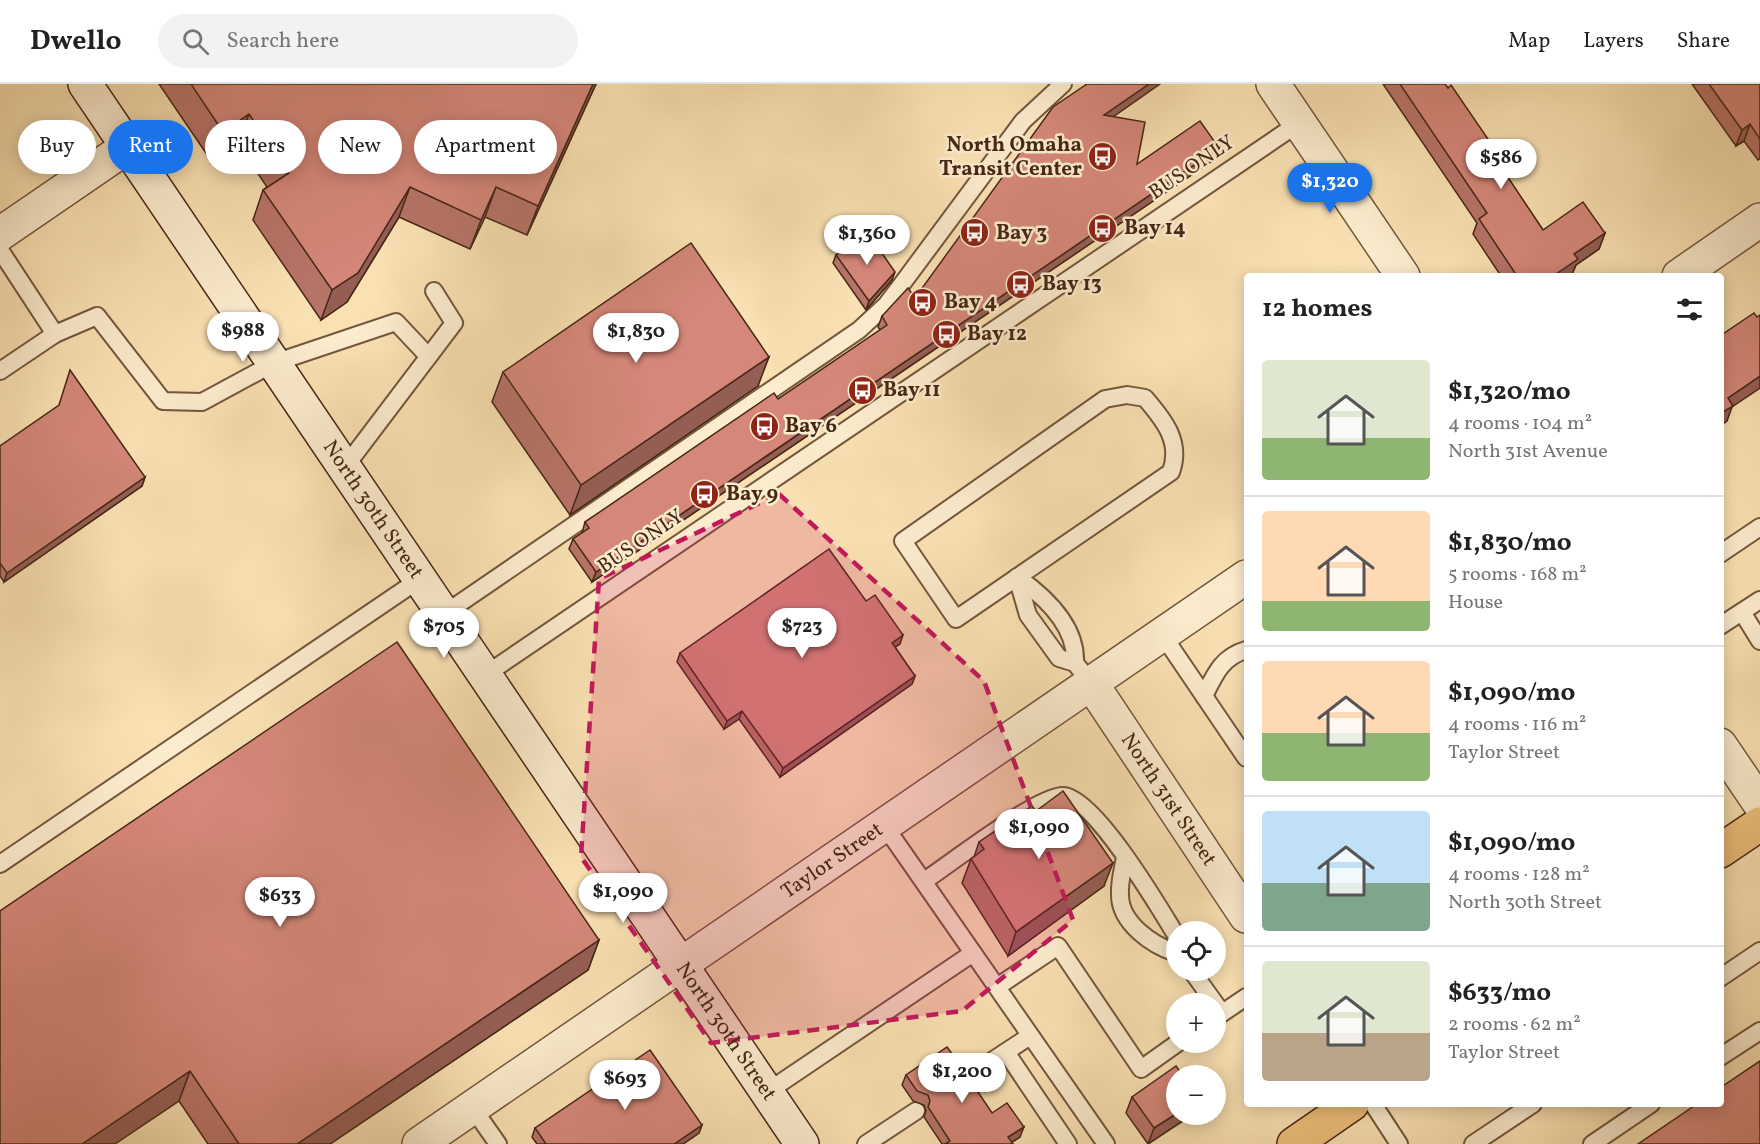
<!DOCTYPE html>
<html lang="en">
<head>
<meta charset="utf-8">
<style>
  body { margin:0; font-family:Vollkorn,serif; background:#f2f2f2; color:#222; height:100vh; display:flex; flex-direction:column; font-size:22px; white-space:nowrap }
  * { box-sizing:border-box; margin:0 }
  p { font-size:20px; color:#767676 }
  .icon { flex:none; width:33px; height:33px; fill:none; stroke:currentColor; stroke-width:2; stroke-linecap:round; stroke-linejoin:round }
  .map { position:relative; flex:1; overflow:hidden }
  .sheet { position:absolute; left:1244px; top:189px; width:480px; height:834px; display:flex; flex-direction:column; background:#fff; border-radius:6px; box-shadow:0 3px 15px #0003 }
  .sheet>* { flex:none }
  .hud { position:absolute; left:18px; top:36px; width:570px; height:54px; display:flex; gap:12px }
  .controls { position:absolute; left:1166px; top:837px; display:grid; gap:12px }
  .controls a { display:grid; place-items:center; width:60px; height:60px; border-radius:50%; background:#fff; box-shadow:0 3px 15px #0003; font-size:30px }
  .price { position:absolute; translate:-50% -51px; padding:0 14px; border-radius:21px; background:#fff; color:#222; font-size:20px; line-height:39px; filter:drop-shadow(0 2px 3px #0008) }
  .price::after { content:''; position:absolute; left:50%; top:36px; width:18px; height:14px; margin-left:-9px; background:inherit; clip-path:polygon(0 0,100% 0,50% 100%) }
  .price.on { background:#1a73e8; color:#fff }
  ul { padding:0; list-style:none }
  li { display:flex; align-items:center; gap:18px; height:150px; padding:0 18px }
  li+li { border-top:2px solid #e0e0e0 }
  li span { display:grid; place-items:center; flex:none; width:168px; height:120px; border-radius:6px; color:#555 }
  li>.icon { margin-inline-start:auto }
  span .icon { width:72px; height:72px; fill:#fffc; stroke-width:1 }
  li b { font-size:26px }
  h2 { display:flex; justify-content:space-between; align-items:center; height:72px; padding:0 18px; font-size:26px }
  .chip { padding:0 21px; border-radius:27px; background:#fff; box-shadow:0 3px 15px #0003; font-size:21px; line-height:54px }
  .chip.on { background:#1a73e8; color:#fff }
  header { display:flex; align-items:center; gap:36px; box-sizing:border-box; height:84px; padding:0 30px; background:#fff; border-bottom:2px solid #e0e0e0 }
  header strong { font-size:28px }
  nav { display:flex; gap:33px; margin-inline-start:auto; font-size:21px }
  .search { width:420px; height:54px; background:#f2f2f2; display:flex; align-items:center; gap:15px; box-sizing:border-box; padding:0 21px; border-radius:33px; color:#767676; font-size:22px }
  .map>svg:first-child { display:block }
</style>
</head>
<body>
<header>
<strong>Dwello</strong>
<div class="search"><svg class="icon" aria-label="search" viewBox="0 0 24 24"><circle cx="10" cy="10" r="6"/><path d="M15 15l6 6"/></svg>Search here</div>
<nav><a>Map</a><a>Layers</a><a>Share</a></nav>
</header>
<div class="map">
<svg width="1760" height="1060" viewBox="0 0 1760 1060">
  <rect width="100%" height="100%" fill="#fae1b3"/>
  <filter id="stains"><feTurbulence type="fractalNoise" baseFrequency=".00333" numOctaves="4"/><feColorMatrix values="0 0 0 0 .2 0 0 0 0 .09 0 0 0 0 .02 0 0 0 .5 -.17"/></filter>
  <radialGradient id="worn" r=".72"><stop offset=".6" stop-color="#630" stop-opacity="0"/><stop offset="1" stop-color="#630" stop-opacity=".3"/></radialGradient>
  <g fill="none" stroke-linecap="round" stroke-linejoin="round">
    <defs>
      <g id="service">
        <polyline points="0,166 55,250 0,287"/>
        <polyline points="55,250 97,232 163,317 202,318 274,279 396,238 428,272"/>
        <path d="M1127,311l18,3c19,22 37,44 26,74l-215,147 -53,-78 202,-142z"/>
        <polyline points="345,383 454,239 434,207"/>
        <polyline points="1720,470 1760,443"/>
        <polyline points="1742,528 1760,557"/>
        <polyline points="444,530 859,246 886,221 902,200 1023,37 1063,0"/>
        <polyline points="1720,542 1760,516"/>
        <polyline points="1162,550 1246,674"/>
        <path d="M1075,579c2,-37 -31,-67 -58,-86l11,38 31,43 16,5 16,20"/>
        <polyline points="485,591 1299,39"/>
        <path d="M1204,612c11,-22 18,-39 42,-46"/>
        <polyline points="884,741 1106,1060"/>
        <path d="M1125,773c-2,12 -6,26 -5,38 0,28 32,50 56,58"/>
        <polyline points="0,780 420,495"/>
        <path d="M924,797c26,-17 113,-85 139,-85 31,1 96,111 113,139"/>
        <polyline points="1191,886 1222,929"/>
        <polyline points="1720,894 1760,867"/>
        <polyline points="997,903 1058,862 1141,985 1179,958"/>
        <polyline points="1215,934 1246,913"/>
        <polyline points="1006,968 1068,1060"/>
        <polyline points="1720,973 1760,947"/>
        <polyline points="963,996 1030,952"/>
        <polyline points="767,1008 973,869"/>
        <polyline points="1373,1020 1399,1060"/>
        <polyline points="472,1023 498,1060"/>
        <polyline points="866,1060 916,1027"/>
        <polyline points="1473,1060 1533,1020"/>
        <polyline points="1592,1060 1651,1020"/>
      </g>
      <g id="minor">
        <polyline points="0,150 127,63"/>
        <polyline points="1679,192 1760,136"/>
        <path id="s1" d="M1091,599l155,233"/>
        <path id="s2" d="M419,1060l827,-567"/>
      </g>
      <g id="tertiary">
        <polyline points="1273,0 1403,192"/>
        <polyline points="1720,661 1760,720"/>
      </g>
      <g id="secondary">
        <path id="s3" d="M85,0l717,1060"/>
      </g>
      <g id="primary">
        <polyline points="1720,767 1760,740"/>
        <polyline points="1294,1060 1352,1020"/>
      </g>
    </defs>
    <use href="#service" stroke="#73563c" stroke-width="20"/>
    <use href="#minor" stroke="#73563c" stroke-width="36"/>
    <use href="#tertiary" stroke="#73563c" stroke-width="36"/>
    <use href="#secondary" stroke="#462715" stroke-width="36"/>
    <use href="#primary" stroke="#462715" stroke-width="36"/>
    <use href="#service" stroke="#fcecce" stroke-width="16"/>
    <use href="#minor" stroke="#fcecce" stroke-width="33"/>
    <use href="#tertiary" stroke="#fcecce" stroke-width="33"/>
    <use href="#secondary" stroke="#fcecce" stroke-width="33"/>
    <use href="#primary" stroke="#edc07a" stroke-width="33"/>
  </g>
  <g fill="#b77468" stroke="#462715" stroke-width="1.5">
    <polygon points="159,0 596,0 527,151 485,133 470,165 399,133 347,218 321,236 253,136 263,106 267,103 238,60 212,78"/>
    <polygon points="1383,0 1445,0 1543,146 1605,149 1599,165 1576,181 1572,190 1570,192 1501,192 1473,150 1477,139"/>
    <polygon points="1692,0 1760,0 1760,75 1758,76 1744,57 1736,62"/>
    <polygon points="1113,33 1137,80 1215,75 592,498 569,465 573,455 582,449 585,438 778,315 880,246 878,243 882,232 915,214"/>
    <polygon points="836,171 892,196 866,226 833,179"/>
    <polygon points="503,288 758,302 570,431 492,318"/>
    <polygon points="0,362 145,393 142,402 4,498 0,492"/>
    <polygon points="900,560 895,563 915,592 912,600 780,693 739,635 724,645 677,578 680,569"/>
    <polygon points="979,758 1104,802 1008,872 962,799 971,775 974,773"/>
    <polygon points="0,827 599,856 588,886 330,1060 208,1060 179,1017"/>
    <polygon points="956,986 958,992 992,1029 1020,1053 1012,1058 1013,1060 942,1060 924,1033 926,1027 924,1021 913,1017 902,1001 906,991"/>
    <polygon points="1132,1013 1176,1030 1192,1030 1148,1060 1126,1029"/>
    <polygon points="702,1041 699,1049 683,1060 537,1060 532,1053 535,1044"/>
  </g>
  <g fill="#955e55" stroke="#462715" stroke-width="1.5">
    <polygon points="593,0 596,0 527,151 538,122"/>
    <polygon points="1149,0 1160,0 1100,42 1104,31"/>
    <polygon points="249,30 238,60 212,78 223,48"/>
    <polygon points="1750,40 1744,57 1736,62 1742,46"/>
    <polygon points="1219,64 1215,75 592,498 596,488"/>
    <polygon points="410,103 399,133 347,218 321,236 332,206"/>
    <polygon points="496,103 485,133 470,165 481,136"/>
    <polygon points="1605,149 1599,165 1576,181 1572,190 1570,192 1553,192 1574,170"/>
    <polygon points="895,188 892,196 866,226 869,217"/>
    <polygon points="769,273 758,302 570,431 581,401"/>
    <polygon points="1760,292 1760,304 1732,323 1727,337 1720,342 1720,330 1728,314"/>
    <polygon points="145,393 142,402 4,498 7,489"/>
    <polygon points="903,551 900,560 889,567 892,559"/>
    <polygon points="915,592 912,600 780,693 783,684"/>
    <polygon points="742,627 739,635 724,645 727,637"/>
    <polygon points="1113,779 1104,802 1008,872 1016,848"/>
    <polygon points="599,856 588,886 330,1060 297,1060"/>
    <polygon points="190,987 179,1017 115,1060 82,1060"/>
    <polygon points="1176,1030 1192,1031 1148,1060 1154,1044"/>
    <polygon points="702,1041 699,1049 683,1060 674,1060"/>
    <polygon points="1024,1043 1020,1053 1009,1060 1008,1053"/>
  </g>
  <g fill="#d58779" stroke="#462715" stroke-width="1.5">
    <polygon points="191,0 593,0 538,122 496,103 481,136 410,103 358,189 332,206 263,106 289,89 249,30 223,48"/>
    <polygon points="1087,0 1149,0 1104,31 1145,38 1137,80 1200,37 1219,64 596,488 573,455 589,444 585,438 774,309 778,315 887,241 882,232 908,204 915,214 1053,23"/>
    <polygon points="1400,0 1445,0 1448,4 1451,1 1503,77 1499,80 1543,146 1583,118 1605,149 1574,170 1578,175 1553,192 1517,192 1479,135 1487,129"/>
    <polygon points="1709,0 1760,0 1760,55 1750,40 1742,46"/>
    <polygon points="868,149 895,188 869,217 836,171"/>
    <polygon points="691,159 769,273 581,401 503,288"/>
    <polygon points="1754,229 1757,233 1760,231 1760,292 1728,314 1733,322 1720,330 1720,252"/>
    <polygon points="70,286 145,393 7,489 0,479 0,362 59,321"/>
    <polygon points="829,465 866,517 875,511 903,551 892,559 915,592 783,684 742,627 727,637 680,569"/>
    <polygon points="397,558 599,856 297,1060 239,1060 190,987 82,1060 0,1060 0,827"/>
    <polygon points="1063,707 1113,779 1016,848 971,775 984,765 979,758 1032,722 1036,727"/>
    <polygon points="947,963 959,979 956,986 958,992 970,996 992,1029 1007,1019 1024,1043 1008,1053 1013,1060 945,1060 950,1057 928,1023 930,1017 928,1011 917,1007 906,991"/>
    <polygon points="650,966 702,1041 674,1060 546,1060 535,1044"/>
    <polygon points="1760,977 1760,1060 1638,1060 1697,1020 1720,1020 1720,1004"/>
    <polygon points="1176,982 1183,992 1176,992 1176,1030 1154,1044 1132,1013"/>
  </g>
  <path fill="#c2185b" fill-opacity="0.2" stroke="#c2185b" stroke-width="4.5" stroke-dasharray="12 8" stroke-linejoin="round" d="M779,410l205,187 89,239 -111,91 -251,32 -130,-186 18,-278z"/>
  <defs>
    <symbol id="bus-disc" viewBox="-11 -11 22 22"><circle r="9.5" fill="#8f2418" stroke="#fcecce"/><path d="M-5-6H5V4H4V6H2V4H-2V6H-4V4H-5ZM-3.5-4V0h7V-4ZM-3.5 1.2v1.5H-2V1.2ZM2 1.2v1.5H3.5V1.2Z" fill="#fff"/></symbol>
  </defs>
  <g fill-rule="evenodd">
    <use href="#bus-disc" x="1086" y="56" width="33" height="33"/>
    <use href="#bus-disc" x="1086" y="128" width="33" height="33"/>
    <use href="#bus-disc" x="958" y="132" width="33" height="33"/>
    <use href="#bus-disc" x="1004" y="184" width="33" height="33"/>
    <use href="#bus-disc" x="906" y="202" width="33" height="33"/>
    <use href="#bus-disc" x="930" y="234" width="33" height="33"/>
    <use href="#bus-disc" x="846" y="290" width="33" height="33"/>
    <use href="#bus-disc" x="748" y="326" width="33" height="33"/>
    <use href="#bus-disc" x="688" y="394" width="33" height="33"/>
  </g>
  <g text-anchor="middle" dominant-baseline="central" stroke-width="5" stroke-linejoin="round" paint-order="stroke">
    <g font-size="21" font-weight="bold" fill="#462715" stroke="#fcecce" text-anchor="start">
      <text x="1082" y="61" text-anchor="end">North Omaha<tspan x="1082" dy="24">Transit Center</tspan></text>
      <text x="1124" y="144">Bay 14</text>
      <text x="996" y="149">Bay 3</text>
      <text x="1042" y="200">Bay 13</text>
      <text x="944" y="218">Bay 4</text>
      <text x="967" y="250">Bay 12</text>
      <text x="883" y="306">Bay 11</text>
      <text x="785" y="342">Bay 6</text>
      <text x="726" y="410">Bay 9</text>
    </g>
    <g font-size="21" fill="#462715" stroke="#fcecce">
      <text transform="translate(1192 84) rotate(-34)">BUS ONLY</text>
      <text stroke="none"><textPath href="#s3" startOffset="514">North 30th Street</textPath></text>
      <text transform="translate(641 458) rotate(-34)">BUS ONLY</text>
      <text stroke="none"><textPath href="#s1" startOffset="140">North 31st Street</textPath></text>
      <text stroke="none"><textPath href="#s2" startOffset="501">Taylor Street</textPath></text>
      <text stroke="none"><textPath href="#s3" startOffset="1144">North 30th Street</textPath></text>
    </g>
  </g>
  <rect width="100%" height="100%" filter="url(#stains)"/>
  <rect width="100%" height="100%" fill="url(#worn)"/>
</svg>
<div class="controls">
<a><svg class="icon" aria-label="locate" viewBox="0 0 24 24"><circle cx="12" cy="12" r="6"/><path d="M12 2v4M12 18v4M2 12h4M18 12h4"/></svg></a>
<a>+</a>
<a>−</a>
</div>
<b class="price" style="left:1501px;top:106px">$586</b>
<b class="price on" style="left:1330px;top:130px">$1,320</b>
<b class="price" style="left:867px;top:182px">$1,360</b>
<b class="price" style="left:243px;top:279px">$988</b>
<b class="price" style="left:636px;top:280px">$1,830</b>
<b class="price" style="left:444px;top:575px">$705</b>
<b class="price" style="left:802px;top:575px">$723</b>
<b class="price" style="left:1039px;top:776px">$1,090</b>
<b class="price" style="left:623px;top:840px">$1,090</b>
<b class="price" style="left:280px;top:844px">$633</b>
<b class="price" style="left:962px;top:1020px">$1,200</b>
<b class="price" style="left:625px;top:1027px">$693</b>
<div class="hud">
<a class="chip">Buy</a>
<a class="chip on">Rent</a>
<a class="chip">Filters</a>
<a class="chip">New</a>
<a class="chip">Apartment</a>
</div>
<section class="sheet">
<h2>12 homes<svg class="icon" aria-label="filters" viewBox="0 0 24 24"><path d="M4 7h16M4 17h16"/><circle cx="9" cy="7" r="2"/><circle cx="15" cy="17" r="2"/></svg></h2>
<ul>
<li><span style="background:linear-gradient(#dfe7d0 65%,#8fb573 0)"><svg class="icon" aria-label="home" viewBox="0 0 24 24"><path d="M3 11l9-7 9 7M6 9v11h12V9"/></svg></span><div><b>$1,320/mo</b><p>4 rooms · 104 m²</p><p>North 31st Avenue</p></div></li>
<li><span style="background:linear-gradient(#ffd9b3 75%,#8fb573 0)"><svg class="icon" aria-label="home" viewBox="0 0 24 24"><path d="M3 11l9-7 9 7M6 9v11h12V9"/></svg></span><div><b>$1,830/mo</b><p>5 rooms · 168 m²</p><p>House</p></div></li>
<li><span style="background:linear-gradient(#ffd9b3 60%,#8fb573 0)"><svg class="icon" aria-label="home" viewBox="0 0 24 24"><path d="M3 11l9-7 9 7M6 9v11h12V9"/></svg></span><div><b>$1,090/mo</b><p>4 rooms · 116 m²</p><p>Taylor Street</p></div></li>
<li><span style="background:linear-gradient(#bfe0f5 60%,#7fa58c 0)"><svg class="icon" aria-label="home" viewBox="0 0 24 24"><path d="M3 11l9-7 9 7M6 9v11h12V9"/></svg></span><div><b>$1,090/mo</b><p>4 rooms · 128 m²</p><p>North 30th Street</p></div></li>
<li><span style="background:linear-gradient(#dfe7d0 60%,#b9a48a 0)"><svg class="icon" aria-label="home" viewBox="0 0 24 24"><path d="M3 11l9-7 9 7M6 9v11h12V9"/></svg></span><div><b>$633/mo</b><p>2 rooms · 62 m²</p><p>Taylor Street</p></div></li>
</ul>
</section>
</div>
</body>
</html>
